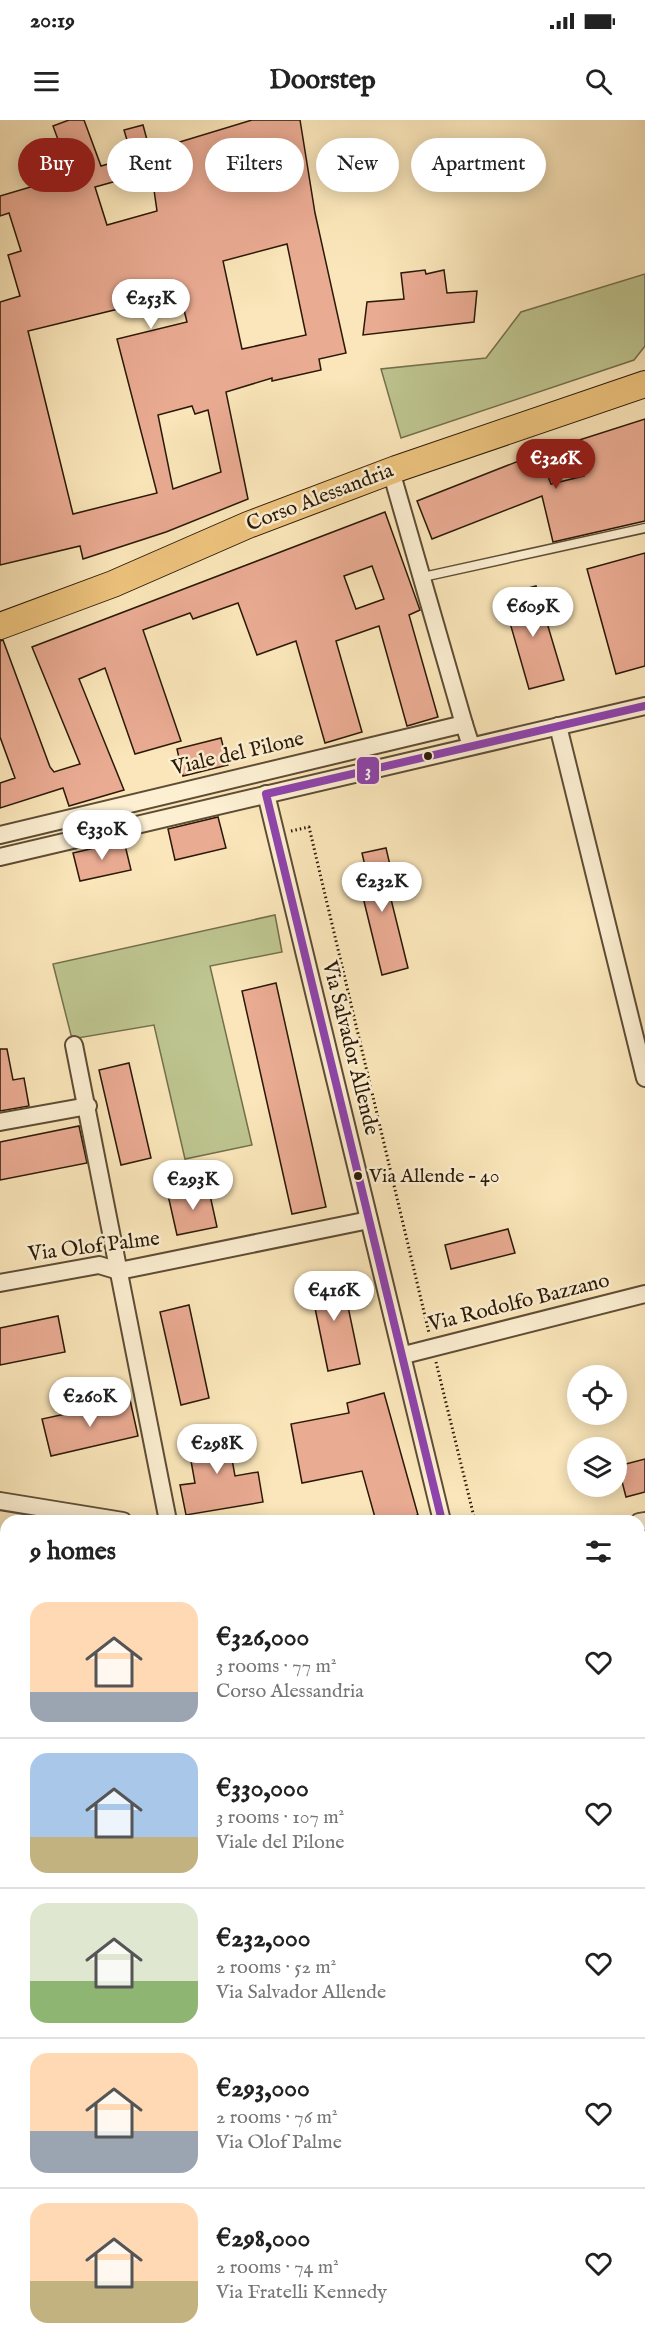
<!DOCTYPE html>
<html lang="en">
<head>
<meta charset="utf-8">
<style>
  body { margin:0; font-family:"IM FELL English",serif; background:#f6f6f6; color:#222; height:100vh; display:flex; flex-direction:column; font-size:22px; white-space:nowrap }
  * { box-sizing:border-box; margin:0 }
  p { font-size:20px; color:#767676 }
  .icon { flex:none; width:33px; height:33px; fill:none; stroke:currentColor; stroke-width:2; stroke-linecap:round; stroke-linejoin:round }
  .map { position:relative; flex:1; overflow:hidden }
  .details { position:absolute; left:0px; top:1395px; width:645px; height:834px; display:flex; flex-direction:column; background:#fff; border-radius:18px 18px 0 0; box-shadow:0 3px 15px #0003 }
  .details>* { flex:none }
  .guide { position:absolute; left:18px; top:18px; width:609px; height:54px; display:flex; gap:12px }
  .buttons { position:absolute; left:567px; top:1245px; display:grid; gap:12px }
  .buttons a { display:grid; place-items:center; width:60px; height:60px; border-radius:50%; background:#fff; box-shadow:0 3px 15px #0003; font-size:30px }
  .price { position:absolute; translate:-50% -51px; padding:0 14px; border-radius:21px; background:#fff; color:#222; font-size:20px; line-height:39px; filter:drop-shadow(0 2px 3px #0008) }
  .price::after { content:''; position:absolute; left:50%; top:36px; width:18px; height:14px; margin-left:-9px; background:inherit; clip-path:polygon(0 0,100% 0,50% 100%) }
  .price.current { background:#8f2418; color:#fff }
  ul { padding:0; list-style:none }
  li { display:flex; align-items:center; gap:18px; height:150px; padding:0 30px }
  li+li { border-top:2px solid #e0e0e0 }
  li span { display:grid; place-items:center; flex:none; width:168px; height:120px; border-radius:18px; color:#555 }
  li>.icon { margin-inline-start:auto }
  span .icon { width:72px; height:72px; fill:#fffc; stroke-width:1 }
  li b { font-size:26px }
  h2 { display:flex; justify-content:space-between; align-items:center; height:72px; padding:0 30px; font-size:26px }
  .chip { padding:0 21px; border-radius:27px; background:#fff; box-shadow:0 3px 15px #0003; font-size:21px; line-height:54px }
  .chip.current { background:#8f2418; color:#fff }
  .status { display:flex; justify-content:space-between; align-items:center; height:42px; padding:0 30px; background:#fff; direction:ltr }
  .status svg { height:16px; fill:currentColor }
  header { display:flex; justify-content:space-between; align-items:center; height:78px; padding:0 30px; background:#fff; font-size:27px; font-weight:700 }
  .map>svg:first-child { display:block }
</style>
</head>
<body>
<div class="status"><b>20:19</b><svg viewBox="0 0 49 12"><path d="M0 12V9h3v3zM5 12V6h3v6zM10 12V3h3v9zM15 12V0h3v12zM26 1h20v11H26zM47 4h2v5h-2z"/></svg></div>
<header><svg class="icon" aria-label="menu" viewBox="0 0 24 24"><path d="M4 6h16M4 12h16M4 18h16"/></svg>Doorstep<svg class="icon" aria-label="search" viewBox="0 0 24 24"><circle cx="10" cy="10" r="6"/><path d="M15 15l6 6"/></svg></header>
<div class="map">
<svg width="645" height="2229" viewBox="0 0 645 2229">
  <rect width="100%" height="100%" fill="#fae6ba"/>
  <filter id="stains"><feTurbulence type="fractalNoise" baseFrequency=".00333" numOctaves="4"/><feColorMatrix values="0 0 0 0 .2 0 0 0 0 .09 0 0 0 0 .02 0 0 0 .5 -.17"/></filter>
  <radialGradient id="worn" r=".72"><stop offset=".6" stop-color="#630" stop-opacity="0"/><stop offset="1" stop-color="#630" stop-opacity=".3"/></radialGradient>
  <g fill="#bec590" stroke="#746f4c" stroke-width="1.5">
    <polygon points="645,154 645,226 634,240 401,318 381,249 486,238 521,192"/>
    <polygon points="275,795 282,832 210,846 252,1025 185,1039 154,905 72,919 53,844"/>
  </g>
  <g fill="#eaab93" stroke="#2a1907" stroke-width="1.5" fill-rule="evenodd">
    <path d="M69,0h15l17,46 31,-9 -8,-27 19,-5 7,26 102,-31h48l15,93 31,140 -27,6 2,11 -49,11v-3l-46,14 22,107 -82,33 -83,27 -3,-13 -80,19v-263l20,-6 -12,-41 13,-4 -12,-38 -9,3v-20l71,-21 -18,-49zM152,56l5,35 -50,14 -12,-38 36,-10 2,5zM287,124l19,91 -64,14 -19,-88zM180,174l7,28 -70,17 40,154 -84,21 -45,-183zM192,286l3,8 13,-4 13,62 -48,17 -15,-74z"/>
    <polygon points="425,150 426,154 444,150 447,173 477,171 474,202 363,215 367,182 404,179 401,153"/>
    <polygon points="645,299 645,401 553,422 542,376 432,419 417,381 539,333 551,364 584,356 573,322"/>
    <path d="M385,392l35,98 -11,5 29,102 -31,9 -28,-100 -43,15 26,91 -37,11 -29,-102 -39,14 -19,-52 -45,16 -3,-6 -47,17 38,111 -46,13 -30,-86 -26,11 45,111 -55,16 -6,-18 -63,20v-25l15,-5 -15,-41v-96l3,-1 47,127 4,5 26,-8 -48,-117zM372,446l12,33 -28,10 -12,-33z"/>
    <polygon points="645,433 645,546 616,554 587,449"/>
    <polygon points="536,466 564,560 529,569 502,475"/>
    <polygon points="221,618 228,645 183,656 177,629"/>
    <polygon points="218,697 226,728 175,740 168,709"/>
    <polygon points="124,721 131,750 80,761 73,733"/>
    <polygon points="386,728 393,758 386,759 408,848 382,855 360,765 369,763 362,733"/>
    <polygon points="276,863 326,1087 292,1094 242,871"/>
    <polygon points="0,929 7,929 13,960 24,958 29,986 0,991"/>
    <polygon points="129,943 151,1038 121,1045 99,950"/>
    <polygon points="79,1006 87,1043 0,1060 0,1022"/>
    <polygon points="208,1066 217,1107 177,1115 168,1075"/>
    <polygon points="508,1109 515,1133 451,1149 445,1125"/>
    <polygon points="341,1153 360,1244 328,1251 309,1159"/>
    <polygon points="189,1185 209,1278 181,1285 160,1192"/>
    <polygon points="58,1196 65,1232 0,1245 0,1208"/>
    <polygon points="384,1273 418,1395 397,1401 376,1401 362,1351 302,1363 291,1304 349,1293 347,1283"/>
    <polygon points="130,1280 138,1316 51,1336 42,1299"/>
    <polygon points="226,1306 235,1356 258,1352 263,1382 186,1395 180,1365 195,1363 186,1313"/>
    <polygon points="645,1339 645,1372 626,1377 618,1346"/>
  </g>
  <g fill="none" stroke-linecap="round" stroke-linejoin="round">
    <defs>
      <polyline id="lane" points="423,457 645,408"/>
      <g id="street">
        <polyline points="391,351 464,604"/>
        <polyline points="558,606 645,958"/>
        <polyline points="266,674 442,1401"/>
        <polyline points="0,715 464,604 471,626"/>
        <polyline points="0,737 645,586"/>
        <polyline points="74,925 168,1401"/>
        <polyline points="0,1002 88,986"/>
        <polyline points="0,1163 99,1145 119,1151 369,1100"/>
        <polyline points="404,1235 645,1174"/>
        <polyline points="0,1381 123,1401"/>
        <polyline points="639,1402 645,1401"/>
        <polyline points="639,1440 645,1439"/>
        <polyline points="639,1886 645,1885"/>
        <polyline points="639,1918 645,1916"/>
        <polyline points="0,2098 6,2096"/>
      </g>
      <polyline id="primary" points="0,506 113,464 248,405 396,349 645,264"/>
    </defs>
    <use href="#lane" stroke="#5e4c34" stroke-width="11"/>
    <use href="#street" stroke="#5e4c34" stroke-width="20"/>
    <use href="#primary" stroke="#2a1907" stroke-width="28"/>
    <g stroke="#2a1907" stroke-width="3" stroke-dasharray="1.5 3" stroke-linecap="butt">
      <polyline points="291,711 309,707 429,1213"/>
      <polyline points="436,1242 475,1401"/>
    </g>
    <use href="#lane" stroke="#fcefd2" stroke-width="8"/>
    <use href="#street" stroke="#fcefd2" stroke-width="16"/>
    <use href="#primary" stroke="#edc37d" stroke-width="26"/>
    <defs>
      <polyline id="bus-1" points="442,1401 266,674 645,586"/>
    </defs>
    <use href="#bus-1" stroke="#fcefd2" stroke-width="12"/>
    <use href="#bus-1" stroke="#8e44ad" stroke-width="8"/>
  </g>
  <g fill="#2a1907" stroke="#fcefd2" stroke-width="2">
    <circle cx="428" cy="636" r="5"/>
    <circle cx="358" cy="1056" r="5"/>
  </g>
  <g text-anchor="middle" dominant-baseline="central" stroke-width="5" stroke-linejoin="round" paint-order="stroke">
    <g font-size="20" fill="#2a1907" stroke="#fcefd2" text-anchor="start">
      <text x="369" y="1056">Via Allende – 40</text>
    </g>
    <g font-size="21" fill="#2a1907" stroke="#fcefd2">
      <text transform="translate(320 378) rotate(-21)">Corso Alessandria</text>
      <text transform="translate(238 634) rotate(-13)">Viale del Pilone</text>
      <text transform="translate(350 928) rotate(76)">Via Salvador Allende</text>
      <text transform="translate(94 1127) rotate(-7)">Via Olof Palme</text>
      <text transform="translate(519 1183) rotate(-14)">Via Rodolfo Bazzano</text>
    </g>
  </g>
  <rect stroke="#fcefd2" stroke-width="2" x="356" y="636" width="24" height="29" rx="6" fill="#8e44ad"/>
  <g font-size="16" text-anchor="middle" font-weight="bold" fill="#fff">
    <text x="368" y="656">3</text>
  </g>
  <rect width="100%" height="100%" filter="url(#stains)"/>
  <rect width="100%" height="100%" fill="url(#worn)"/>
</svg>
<div class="buttons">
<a><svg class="icon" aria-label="locate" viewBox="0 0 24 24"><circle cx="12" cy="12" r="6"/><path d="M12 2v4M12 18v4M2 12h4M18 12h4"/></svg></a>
<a><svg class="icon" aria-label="layers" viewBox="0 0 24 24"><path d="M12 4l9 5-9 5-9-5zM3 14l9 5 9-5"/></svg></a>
</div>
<b class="price" style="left:151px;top:210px">€253K</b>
<b class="price current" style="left:556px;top:370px">€326K</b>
<b class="price" style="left:533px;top:518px">€609K</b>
<b class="price" style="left:102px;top:741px">€330K</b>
<b class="price" style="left:382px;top:793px">€232K</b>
<b class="price" style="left:193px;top:1091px">€293K</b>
<b class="price" style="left:334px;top:1202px">€416K</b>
<b class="price" style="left:90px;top:1308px">€260K</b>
<b class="price" style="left:217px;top:1355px">€298K</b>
<div class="guide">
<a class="chip current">Buy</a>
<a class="chip">Rent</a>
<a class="chip">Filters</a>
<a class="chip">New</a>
<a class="chip">Apartment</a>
</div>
<section class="details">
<h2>9 homes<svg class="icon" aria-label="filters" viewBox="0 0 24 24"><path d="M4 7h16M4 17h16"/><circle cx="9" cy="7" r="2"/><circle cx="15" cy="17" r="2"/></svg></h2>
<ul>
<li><span style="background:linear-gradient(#ffd9b3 75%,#9aa5b1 0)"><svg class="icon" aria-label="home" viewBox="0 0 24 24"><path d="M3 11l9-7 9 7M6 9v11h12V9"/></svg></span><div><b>€326,000</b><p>3 rooms · 77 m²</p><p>Corso Alessandria</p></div><svg class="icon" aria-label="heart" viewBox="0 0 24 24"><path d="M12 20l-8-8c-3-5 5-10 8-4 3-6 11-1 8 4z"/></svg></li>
<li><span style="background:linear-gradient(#a9c7e8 70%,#c2b280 0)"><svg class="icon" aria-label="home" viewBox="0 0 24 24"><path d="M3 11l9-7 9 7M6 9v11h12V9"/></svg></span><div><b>€330,000</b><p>3 rooms · 107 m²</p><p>Viale del Pilone</p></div><svg class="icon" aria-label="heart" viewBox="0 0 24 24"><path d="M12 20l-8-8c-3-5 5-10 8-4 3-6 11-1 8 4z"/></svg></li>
<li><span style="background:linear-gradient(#dfe7d0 65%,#8fb573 0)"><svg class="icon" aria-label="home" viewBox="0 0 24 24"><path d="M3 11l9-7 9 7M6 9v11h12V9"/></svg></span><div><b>€232,000</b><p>2 rooms · 52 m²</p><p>Via Salvador Allende</p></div><svg class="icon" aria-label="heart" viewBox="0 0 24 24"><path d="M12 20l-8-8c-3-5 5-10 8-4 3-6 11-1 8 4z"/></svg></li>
<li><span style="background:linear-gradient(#ffd9b3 65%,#9aa5b1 0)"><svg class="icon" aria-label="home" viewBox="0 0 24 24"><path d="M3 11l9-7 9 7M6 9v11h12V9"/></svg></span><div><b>€293,000</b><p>2 rooms · 76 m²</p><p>Via Olof Palme</p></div><svg class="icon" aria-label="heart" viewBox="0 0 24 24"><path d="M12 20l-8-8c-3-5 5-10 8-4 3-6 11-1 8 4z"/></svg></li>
<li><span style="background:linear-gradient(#ffd9b3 65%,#c2b280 0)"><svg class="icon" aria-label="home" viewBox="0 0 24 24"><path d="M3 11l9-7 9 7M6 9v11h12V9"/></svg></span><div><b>€298,000</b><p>2 rooms · 74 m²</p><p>Via Fratelli Kennedy</p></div><svg class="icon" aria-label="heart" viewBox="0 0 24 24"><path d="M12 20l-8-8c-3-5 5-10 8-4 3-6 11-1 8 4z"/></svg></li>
</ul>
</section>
</div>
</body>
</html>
